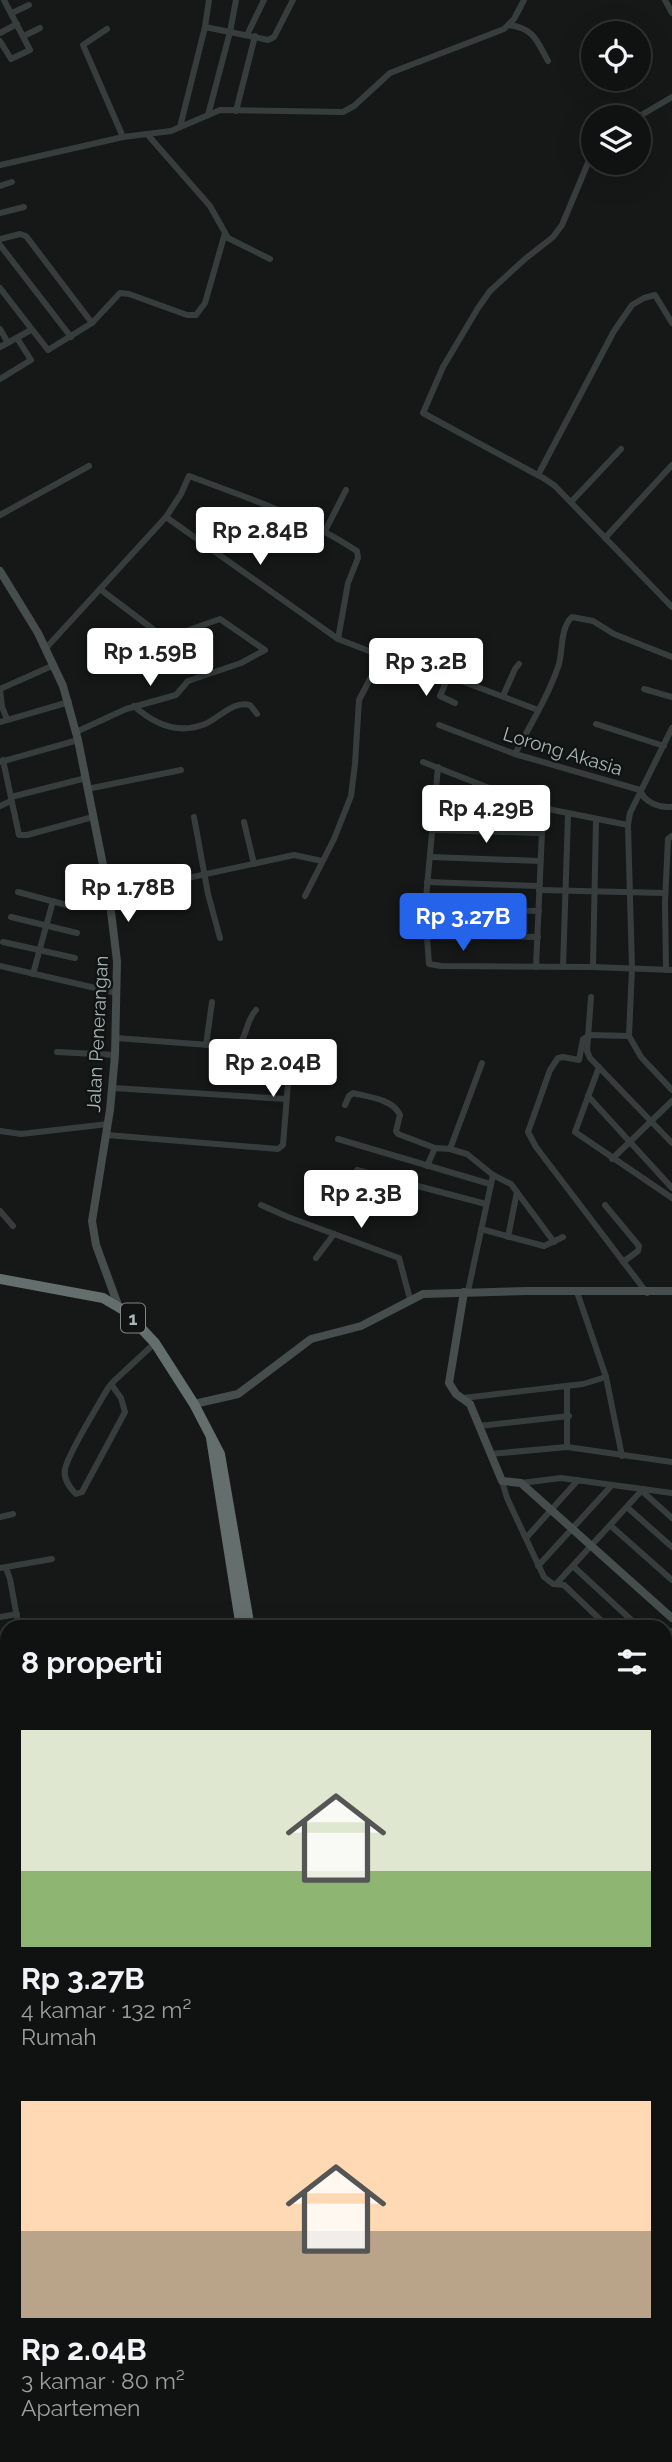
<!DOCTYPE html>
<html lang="id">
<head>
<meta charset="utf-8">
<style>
  body { margin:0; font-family:Raleway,sans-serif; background:#191b1b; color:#f1f3f6; height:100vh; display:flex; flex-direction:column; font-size:26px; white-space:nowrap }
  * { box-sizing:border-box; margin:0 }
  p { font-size:23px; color:#9c9e9f }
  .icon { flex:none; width:38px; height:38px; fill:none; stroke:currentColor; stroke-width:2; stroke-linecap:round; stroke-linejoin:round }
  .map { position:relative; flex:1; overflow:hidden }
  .drawer { position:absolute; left:0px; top:1620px; width:672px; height:842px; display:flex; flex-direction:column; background:#101212; border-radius:21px 21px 0 0; box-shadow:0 7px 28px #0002,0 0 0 2px #303232 }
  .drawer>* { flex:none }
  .buttons { position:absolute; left:581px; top:21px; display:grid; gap:14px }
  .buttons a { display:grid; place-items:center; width:70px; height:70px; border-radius:50%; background:#101212; box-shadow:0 7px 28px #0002,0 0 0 2px #303232; font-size:35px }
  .price { position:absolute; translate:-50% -60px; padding:0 16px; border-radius:7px; background:#fff; color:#222; font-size:23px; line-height:46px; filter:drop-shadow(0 2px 4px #0008) }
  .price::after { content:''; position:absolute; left:50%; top:42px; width:21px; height:16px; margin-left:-10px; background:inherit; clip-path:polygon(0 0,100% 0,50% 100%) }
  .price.current { background:#2563eb; color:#fff }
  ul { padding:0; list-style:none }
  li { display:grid; align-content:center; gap:14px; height:371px; padding:0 21px }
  li span { display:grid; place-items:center; height:217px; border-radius:0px; color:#555 }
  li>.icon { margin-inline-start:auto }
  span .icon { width:126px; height:126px; fill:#fffc; stroke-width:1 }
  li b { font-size:30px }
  h2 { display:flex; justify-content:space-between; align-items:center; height:84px; padding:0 21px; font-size:30px }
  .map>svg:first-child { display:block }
</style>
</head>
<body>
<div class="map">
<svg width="672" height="2462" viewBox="0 0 672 2462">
  <rect width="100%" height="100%" fill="#161818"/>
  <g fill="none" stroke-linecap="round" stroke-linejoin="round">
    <g stroke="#373d3d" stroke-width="6">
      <polyline points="236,0 230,32 268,40 274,37 293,0"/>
      <polyline points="665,0 672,13"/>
      <polyline points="12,13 29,5"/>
      <path d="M509,25c25,3 28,16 39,36"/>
      <polyline points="205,27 230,32 208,115"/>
      <polyline points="107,29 83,45 123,137"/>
      <polyline points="0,33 17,24"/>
      <polyline points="247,35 264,0"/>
      <polyline points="24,36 40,28"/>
      <polyline points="0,41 11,59 30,50 4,0"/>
      <polyline points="236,111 255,36"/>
      <polyline points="638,117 672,97"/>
      <polyline points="180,127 205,27 209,0"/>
      <polyline points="147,134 210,206 228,238 270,259"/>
      <polyline points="593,151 562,225 553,237 525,259 490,291 478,308 443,367 423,413 545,479 555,486 672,607"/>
      <polyline points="0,165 123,137 171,131 220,110 343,112 354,106 390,73 504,29 514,19 524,0"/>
      <polyline points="0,186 12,182"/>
      <polyline points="0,213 24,207"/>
      <polyline points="0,239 20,234 26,236 92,323"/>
      <polyline points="0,245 71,337"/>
      <polyline points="0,288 48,350 92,323 120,293 129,294 187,315 196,315 205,303 225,233"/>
      <polyline points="0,329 8,343"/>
      <polyline points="0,347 31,330"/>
      <polyline points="0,379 31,360 17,338"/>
      <polyline points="538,475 614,331 632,305 644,298 655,295 672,323"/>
      <polyline points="571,502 621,449"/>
      <polyline points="0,515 89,466"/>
      <polyline points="166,517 338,639 382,656 427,668 538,710"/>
      <polyline points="325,531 346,490"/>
      <polyline points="605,538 672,465"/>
      <path d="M46,648l120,-131 15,-23 8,-18c57,21 116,41 168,75l1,7 -10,25 -10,56"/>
      <polyline points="449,675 440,696 455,703"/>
      <polyline points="421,683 427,668"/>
      <polyline points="0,689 54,665"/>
      <polyline points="0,689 2,707 7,719"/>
      <polyline points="644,689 672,697"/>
      <polyline points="503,696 515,669 519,664"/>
      <path d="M134,706c20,18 44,29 71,18 14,-6 29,-24 45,-19l7,9"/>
      <polyline points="0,722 69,702"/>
      <polyline points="596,724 664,746"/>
      <path d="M439,725l76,29 125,36c4,12 19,18 31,17"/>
      <polyline points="672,728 630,813 628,825 632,968 629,1036 641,1057 672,1090"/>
      <polyline points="76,732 126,709 176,695 188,681 241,663 265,650 220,619 172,636 162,636 100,589"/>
      <path d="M515,754c15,-29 34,-59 44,-90 4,-14 1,-36 13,-47l21,4 21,13 58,23"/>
      <polyline points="3,760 19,835 27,835 93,817"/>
      <polyline points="0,762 78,740"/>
      <polyline points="423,762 532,805"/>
      <polyline points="438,767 425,909 429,964 441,966 593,967 672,970"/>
      <polyline points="87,789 181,770"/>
      <polyline points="11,797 86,778"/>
      <polyline points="0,806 11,801"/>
      <polyline points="435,806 538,807 628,825"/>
      <polyline points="194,817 208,894 220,938"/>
      <polyline points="244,822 254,864"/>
      <polyline points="433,830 541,833"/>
      <polyline points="431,857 540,861"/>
      <polyline points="427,882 539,886"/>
      <polyline points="539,890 665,893"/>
      <polyline points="18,892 74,907"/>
      <polyline points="109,895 294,855 322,861"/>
      <polyline points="305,896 334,839 351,796 355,764 359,700 382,656"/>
      <polyline points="425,909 539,911"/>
      <polyline points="11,917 77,933"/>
      <polyline points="425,935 538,937"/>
      <polyline points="3,942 75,958"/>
      <polyline points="0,966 117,993"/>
      <polyline points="536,967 543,809"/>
      <polyline points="563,967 568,815"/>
      <polyline points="593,967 596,820"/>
      <polyline points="666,970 665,902 668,839 672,836"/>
      <polyline points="33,974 53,901"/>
      <polyline points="591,997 587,1051 590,1058 672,1143"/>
      <polyline points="629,1036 590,1035 583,1039 579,1060 563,1057 558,1058 550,1070 528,1132 536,1147 647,1293"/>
      <polyline points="206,1045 212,1002"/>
      <path d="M235,1047c13,-8 10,-26 21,-37"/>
      <polyline points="57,1052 115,1055"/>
      <polyline points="599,1067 575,1132 672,1198"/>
      <polyline points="113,1088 286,1099"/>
      <polyline points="588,1096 672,1188"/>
      <path d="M345,1105l4,-9 4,-3c15,4 40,6 47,22l-4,16 2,3 37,14 15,1 17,5 26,21"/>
      <polyline points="0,1131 21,1134 108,1124"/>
      <polyline points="107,1135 278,1149 283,1145 290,1059 289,1051 116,1038"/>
      <polyline points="338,1139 490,1184"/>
      <polyline points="450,1149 482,1063"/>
      <polyline points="612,1159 672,1101"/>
      <polyline points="427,1166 435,1148"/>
      <polyline points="357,1170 486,1204"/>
      <polyline points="261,1205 288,1217 399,1258 410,1299"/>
      <polyline points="605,1205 639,1246 638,1251 623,1262"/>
      <polyline points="0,1211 13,1226"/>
      <polyline points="481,1229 544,1246 563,1237"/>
      <polyline points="508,1237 517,1192"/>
      <polyline points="316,1258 334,1234"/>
      <polyline points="468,1291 493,1175 511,1184 554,1242"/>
      <polyline points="577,1292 606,1377 622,1456"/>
      <path d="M111,1384l10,14 4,14 -43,80 -6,2c-7,-7 -13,-15 -11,-25 4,-18 33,-63 43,-81l7,-8 40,-37"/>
      <polyline points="463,1398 583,1384 606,1377"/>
      <polyline points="479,1426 569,1416"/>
      <polyline points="567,1447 567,1386"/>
      <polyline points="490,1454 567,1447 672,1462"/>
      <polyline points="502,1481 507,1498 544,1577 553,1584 564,1585 609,1628"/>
      <polyline points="521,1483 561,1478 672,1493"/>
      <polyline points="643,1492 672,1518"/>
      <polyline points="628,1508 672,1547"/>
      <polyline points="0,1517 13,1514"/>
      <polyline points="611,1526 672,1580"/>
      <polyline points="526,1538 578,1480"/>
      <polyline points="538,1566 612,1485"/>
      <polyline points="574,1567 640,1628"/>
      <polyline points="0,1568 52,1559"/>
      <polyline points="6,1568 10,1579 19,1628"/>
      <polyline points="557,1583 643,1489"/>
      <polyline points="0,1617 17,1614"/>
      <polyline points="543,1628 549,1622 557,1628"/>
      <polyline points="665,1638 672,1631"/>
      <polyline points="665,1650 672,1657"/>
      <polyline points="665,1679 672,1685"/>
      <polyline points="0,1707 7,1709"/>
      <polyline points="6,1868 7,1872"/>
      <polyline points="0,1900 7,1900"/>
      <polyline points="665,1910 672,1907"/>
      <polyline points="665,1976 672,1977"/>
      <polyline points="0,1982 7,1927"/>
      <polyline points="665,2026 672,2026"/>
      <path d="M665,2148c7,-19 3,-41 7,-61"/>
      <polyline points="0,2276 7,2278"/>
      <polyline points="0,2429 7,2327"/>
      <polyline points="51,2455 58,2462"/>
      <polyline points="76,2455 83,2462"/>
      <polyline points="180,2455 187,2461"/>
      <polyline points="272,2455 280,2462"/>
      <polyline points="362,2455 370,2462"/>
      <polyline points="90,2462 140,2457"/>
      <polyline points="249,2462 255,2455"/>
      <polyline points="340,2462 346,2455"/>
    </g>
    <g stroke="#454d4d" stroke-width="8">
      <polyline points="0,571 38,633 63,686 78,740 109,895 117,961 115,1055 110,1110 92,1221 96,1245 118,1305"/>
      <polyline points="464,1292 449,1383 456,1394 470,1404 502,1481 521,1483 672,1618"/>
      <polyline points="194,1404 238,1394 311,1339 361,1326 423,1294 527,1291 672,1291"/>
      <polyline points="665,1745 672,1743"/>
    </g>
    <g stroke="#636e6d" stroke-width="10">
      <polyline points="0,1279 103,1298 125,1311 155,1343 194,1404 220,1454 250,1628"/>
      <polyline points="211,1438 241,1628"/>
      <polyline points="665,2403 672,2403"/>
      <polyline points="665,2411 672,2412"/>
      <polyline points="472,2455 477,2462"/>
      <polyline points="482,2455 488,2462"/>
      <polyline points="499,2462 505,2455"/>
      <polyline points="509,2462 516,2455"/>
    </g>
  </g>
  <g text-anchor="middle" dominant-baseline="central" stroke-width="5" stroke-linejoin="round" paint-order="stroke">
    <rect fill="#111313" stroke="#7b8685" stroke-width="2" x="121" y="1303.5" width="24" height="29" rx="5"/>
    <g font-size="18" font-weight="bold" fill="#a8b8b6">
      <text x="133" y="1318">1</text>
    </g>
    <g font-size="19" fill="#a8b8b6" stroke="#111313">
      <text transform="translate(563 751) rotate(17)">Lorong Akasia</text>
      <text transform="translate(97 1034) rotate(-87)">Jalan Penerangan</text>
    </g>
  </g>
</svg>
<div class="buttons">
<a><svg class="icon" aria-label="locate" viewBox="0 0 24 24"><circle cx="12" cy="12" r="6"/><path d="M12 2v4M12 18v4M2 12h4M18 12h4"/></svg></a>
<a><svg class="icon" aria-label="layers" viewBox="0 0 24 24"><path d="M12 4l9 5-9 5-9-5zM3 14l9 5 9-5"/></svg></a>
</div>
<b class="price" style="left:260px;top:567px">Rp 2.84B</b>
<b class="price" style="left:150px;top:688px">Rp 1.59B</b>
<b class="price" style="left:426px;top:698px">Rp 3.2B</b>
<b class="price" style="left:486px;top:845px">Rp 4.29B</b>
<b class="price" style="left:128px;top:924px">Rp 1.78B</b>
<b class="price current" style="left:463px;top:953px">Rp 3.27B</b>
<b class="price" style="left:273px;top:1099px">Rp 2.04B</b>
<b class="price" style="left:361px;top:1230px">Rp 2.3B</b>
<section class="drawer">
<h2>8 properti<svg class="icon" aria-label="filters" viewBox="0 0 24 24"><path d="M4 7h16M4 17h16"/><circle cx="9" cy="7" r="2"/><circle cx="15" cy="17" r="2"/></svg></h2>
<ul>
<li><span style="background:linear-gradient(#dfe7d0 65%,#8fb573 0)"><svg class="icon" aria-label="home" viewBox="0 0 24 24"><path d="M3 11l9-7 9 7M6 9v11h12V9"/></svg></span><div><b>Rp 3.27B</b><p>4 kamar · 132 m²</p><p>Rumah</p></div></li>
<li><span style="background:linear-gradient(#ffd9b3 60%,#b9a48a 0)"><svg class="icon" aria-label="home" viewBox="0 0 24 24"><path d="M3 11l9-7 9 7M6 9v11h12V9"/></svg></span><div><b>Rp 2.04B</b><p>3 kamar · 80 m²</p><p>Apartemen</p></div></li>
</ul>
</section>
</div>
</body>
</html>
